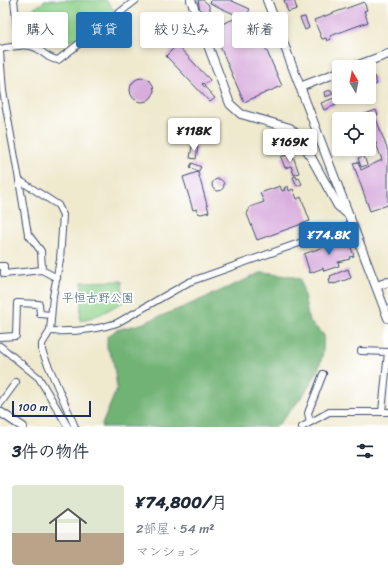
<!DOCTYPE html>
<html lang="ja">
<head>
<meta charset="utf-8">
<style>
  body { margin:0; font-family:Sriracha,"Klee One",sans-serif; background:#f2f2f3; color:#1f2937; height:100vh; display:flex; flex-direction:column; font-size:15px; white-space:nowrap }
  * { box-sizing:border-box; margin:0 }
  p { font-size:13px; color:#747a83 }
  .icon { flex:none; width:22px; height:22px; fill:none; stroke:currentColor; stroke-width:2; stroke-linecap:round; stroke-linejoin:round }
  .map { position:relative; height:427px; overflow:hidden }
  .panel { display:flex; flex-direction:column; background:#fff; flex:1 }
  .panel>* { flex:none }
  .hud { position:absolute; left:12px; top:12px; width:364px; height:36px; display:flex; gap:8px }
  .needle { width:26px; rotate:350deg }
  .fabs { position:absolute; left:332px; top:60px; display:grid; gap:8px }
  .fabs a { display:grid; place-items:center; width:44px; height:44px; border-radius:4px; background:#fff; box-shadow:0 2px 6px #0003; font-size:20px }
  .scale { position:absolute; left:12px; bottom:10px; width:79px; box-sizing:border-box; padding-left:4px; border:2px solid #1b2f5e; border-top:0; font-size:11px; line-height:14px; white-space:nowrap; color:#1b2f5e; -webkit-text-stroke:3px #fff; paint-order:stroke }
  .price { position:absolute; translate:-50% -34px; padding:0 9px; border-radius:4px; background:#fff; color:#222; font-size:13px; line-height:26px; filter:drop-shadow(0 1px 2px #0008) }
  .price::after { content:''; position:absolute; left:50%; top:24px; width:12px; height:9px; margin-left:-6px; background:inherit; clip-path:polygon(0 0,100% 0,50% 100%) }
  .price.on { background:#1f6fb2; color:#fff }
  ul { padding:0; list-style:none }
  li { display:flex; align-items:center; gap:12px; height:100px; padding:0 12px }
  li+li { border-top:1px solid #e0e1e3 }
  li span { display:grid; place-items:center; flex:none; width:112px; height:80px; border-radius:4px; color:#555 }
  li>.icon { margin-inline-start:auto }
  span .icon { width:48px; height:48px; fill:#fffc; stroke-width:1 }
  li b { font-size:17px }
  h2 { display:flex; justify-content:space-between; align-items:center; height:48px; padding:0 12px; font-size:17px }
  .pill { padding:0 14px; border-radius:4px; background:#fff; box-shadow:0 2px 6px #0003; font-size:14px; line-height:36px }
  .pill.on { background:#1f6fb2; color:#fff }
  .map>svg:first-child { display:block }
</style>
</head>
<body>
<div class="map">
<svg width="388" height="427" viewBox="0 0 388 427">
  <rect width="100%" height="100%" fill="#fff"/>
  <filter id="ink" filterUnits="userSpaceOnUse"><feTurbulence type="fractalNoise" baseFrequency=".025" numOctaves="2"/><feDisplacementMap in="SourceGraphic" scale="8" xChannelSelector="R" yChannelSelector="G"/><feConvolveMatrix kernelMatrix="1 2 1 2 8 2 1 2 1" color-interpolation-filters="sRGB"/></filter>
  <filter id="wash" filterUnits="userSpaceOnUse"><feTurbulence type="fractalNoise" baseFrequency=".012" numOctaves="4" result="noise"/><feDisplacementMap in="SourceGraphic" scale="16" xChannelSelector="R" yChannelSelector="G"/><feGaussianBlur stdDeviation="0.9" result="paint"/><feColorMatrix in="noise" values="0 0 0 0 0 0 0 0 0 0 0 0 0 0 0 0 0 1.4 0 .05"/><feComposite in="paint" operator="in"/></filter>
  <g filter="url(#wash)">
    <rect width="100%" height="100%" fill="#efe9ce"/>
    <g fill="#8cd088" stroke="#548073">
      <path d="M44,0h62l9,11c-23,18 -46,45 -75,20 -7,-6 -9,-14 -7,-22l11,-7z"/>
      <polygon points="122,281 123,302 101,314 80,321 82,282"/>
    </g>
    <path fill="#71b274" stroke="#467069" d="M263,272l25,3 13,4 8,42 15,14c-1,7 0,15 -2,22 -6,26 -27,49 -44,68l-3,2h-174l16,-39 -4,-28 -6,-12v-11l9,-7 25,-6 45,-18z"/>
    <g id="blocks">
      <g fill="#d8acdd">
        <polygon points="198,0 203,0 208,4 214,19 208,22 203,10 200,11"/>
        <polygon points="211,0 230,0 250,9 245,19 210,3"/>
        <polygon points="284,0 294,0 297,9 288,12"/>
        <polygon points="364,2 367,10 364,11 368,22 330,36 331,39 327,41 326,38 322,39 314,20"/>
        <polygon points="305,17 309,28 305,30 300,18"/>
        <polygon points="234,19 240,33 256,26 282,86 244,102 212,28"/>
        <polygon points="177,45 210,80 205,85 203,83 202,84 215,98 210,102 166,56"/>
        <polygon points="374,76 377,84 369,87 369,78"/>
        <circle cx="142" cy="90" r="12"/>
        <polygon points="331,90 333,94 325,97 324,92"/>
        <polygon points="334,98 336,105 324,110 321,103"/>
        <polygon points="376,110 378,115 375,116 388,151 388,205 370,211 353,163 358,162 361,170 382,160 371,129 369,130 369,119 351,119"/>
        <polygon points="192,146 198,147 196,159 190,158"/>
        <polygon points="355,149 362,149 364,153 357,155"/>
        <polygon points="292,153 299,173 294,175 291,166 285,168 281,157"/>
        <polygon points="364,156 367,165 361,167 358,158"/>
        <polygon points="192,163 201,167 198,172 190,167"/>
        <polygon points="198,172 209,212 201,214 198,213 197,209 193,210 183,177"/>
        <polygon points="296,176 297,179 299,178 302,184 297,186 293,177"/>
        <circle cx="218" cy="185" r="6"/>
        <polygon points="280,186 282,191 285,190 284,188 288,186 289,191 293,189 297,199 301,197 310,221 257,240 247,214 250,207 264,202 260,193"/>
        <polygon points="348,239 354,256 349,257 350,259 338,262 339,266 324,271 323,268 310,273 304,254 329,245 328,242 334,240 335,243"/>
        <polygon points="348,269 351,278 334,284 333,283 330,284 329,279 331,278 330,276"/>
      </g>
    </g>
  </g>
  <g filter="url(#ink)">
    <use href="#blocks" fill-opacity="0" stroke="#3b4b6f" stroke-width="1"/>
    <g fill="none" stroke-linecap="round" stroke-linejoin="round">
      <defs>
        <g id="minor">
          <polyline points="14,0 19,46"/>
          <path d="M0,49c12,-2 27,-7 38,0 7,5 11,10 20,11l78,-60"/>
          <polyline points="0,52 3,91 19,180 58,205 63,215 60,260 53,296 50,331 42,344 42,351 75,427"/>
          <polyline points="0,266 4,266 4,274 42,270 41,251 28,234 19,180"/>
          <polyline points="42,270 57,278"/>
          <path d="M50,331c22,1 46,-1 67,-8l72,-41 164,-58"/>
          <polyline points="0,337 16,336 17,303 39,304 40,314 51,315"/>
          <polyline points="0,346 39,378 68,427"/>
          <polyline points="361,351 388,352 382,412"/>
          <polyline points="0,404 16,382"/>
          <polyline points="310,422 308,413 323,374"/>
          <polyline points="302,427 329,412 388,412"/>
        </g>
        <g id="tertiary">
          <polyline points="191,0 230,104 241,114 290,128 301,139 338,206 350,216"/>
          <polyline points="267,0 388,318"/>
          <polyline points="353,67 388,54"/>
          <polyline points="300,87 339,72"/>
          <polyline points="377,286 388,282"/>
          <polyline points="0,412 23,427"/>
        </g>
      </defs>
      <use href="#minor" stroke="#3b4b6f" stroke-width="8"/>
      <use href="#tertiary" stroke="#3b4b6f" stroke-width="10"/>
      <use href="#minor" stroke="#fff" stroke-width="6"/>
      <use href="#tertiary" stroke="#fff" stroke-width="8"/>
    </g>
  </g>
  <g text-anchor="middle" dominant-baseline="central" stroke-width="3.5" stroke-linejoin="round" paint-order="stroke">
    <g font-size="12" fill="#3d5f6b" stroke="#fff">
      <text x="98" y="298">平恒古野公園</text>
    </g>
  </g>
</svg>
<div class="fabs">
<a><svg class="needle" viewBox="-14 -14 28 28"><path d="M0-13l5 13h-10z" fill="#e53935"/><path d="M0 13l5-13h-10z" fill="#747a83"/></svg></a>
<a><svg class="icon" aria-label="locate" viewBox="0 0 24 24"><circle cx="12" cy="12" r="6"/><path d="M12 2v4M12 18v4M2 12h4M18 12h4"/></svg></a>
</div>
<div class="scale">100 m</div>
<b class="price" style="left:194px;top:152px">¥118K</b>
<b class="price" style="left:290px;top:163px">¥169K</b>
<b class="price on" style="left:329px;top:256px">¥74.8K</b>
<div class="hud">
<a class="pill">購入</a>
<a class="pill on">賃貸</a>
<a class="pill">絞り込み</a>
<a class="pill">新着</a>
</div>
</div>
<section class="panel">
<h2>3件の物件<svg class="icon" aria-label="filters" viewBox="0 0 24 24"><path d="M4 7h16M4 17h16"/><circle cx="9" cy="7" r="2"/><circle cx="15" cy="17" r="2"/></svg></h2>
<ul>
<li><span style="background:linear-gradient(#dfe7d0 60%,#b9a48a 0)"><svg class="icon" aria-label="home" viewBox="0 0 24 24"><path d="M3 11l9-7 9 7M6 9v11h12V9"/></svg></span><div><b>¥74,800/月</b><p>2部屋 · 54 m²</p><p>マンション</p></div></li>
</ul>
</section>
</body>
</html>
